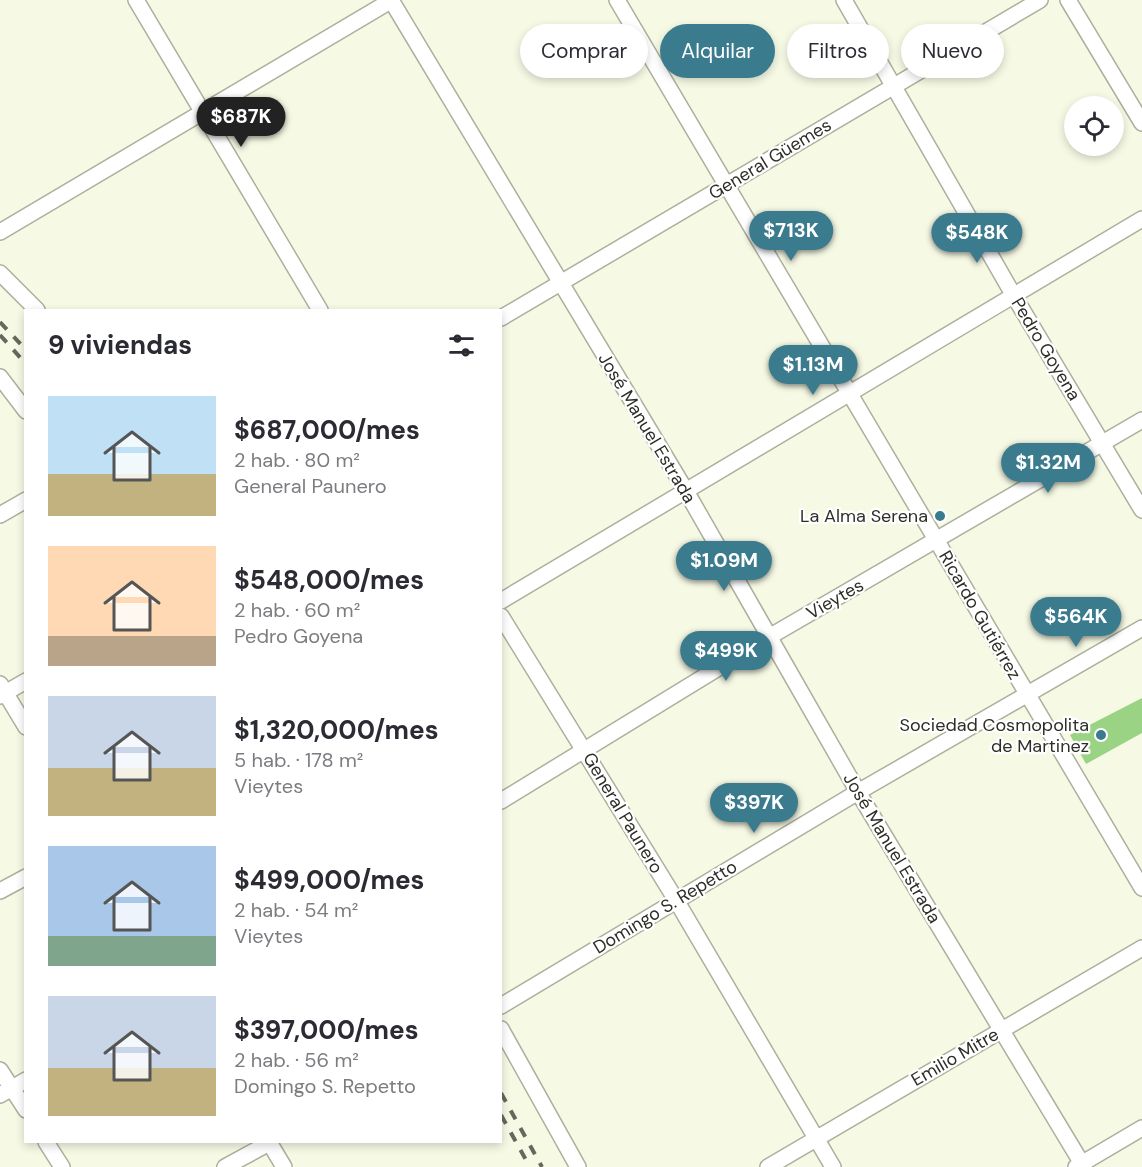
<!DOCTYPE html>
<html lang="es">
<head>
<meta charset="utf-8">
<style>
  body { margin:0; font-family:"DM Sans",sans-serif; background:#f7f7f7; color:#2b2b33; height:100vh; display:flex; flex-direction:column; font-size:22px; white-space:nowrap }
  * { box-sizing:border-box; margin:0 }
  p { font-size:20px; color:#7c7c81 }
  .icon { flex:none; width:33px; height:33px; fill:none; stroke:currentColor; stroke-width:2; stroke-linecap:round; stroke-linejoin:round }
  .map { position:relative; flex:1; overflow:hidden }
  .sheet { position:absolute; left:24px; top:309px; width:478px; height:834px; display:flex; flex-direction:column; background:#fff; border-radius:0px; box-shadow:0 3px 9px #0003 }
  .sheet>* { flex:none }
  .hud { position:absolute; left:520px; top:24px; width:531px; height:54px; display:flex; gap:12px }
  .fabs { position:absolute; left:1064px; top:96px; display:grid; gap:12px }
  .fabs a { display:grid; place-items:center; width:60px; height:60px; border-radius:50%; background:#fff; box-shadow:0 3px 9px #0003; font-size:30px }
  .price { position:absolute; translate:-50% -51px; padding:0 14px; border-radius:21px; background:#3b7b8e; color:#fff; font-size:20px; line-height:39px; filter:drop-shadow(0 2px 3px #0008) }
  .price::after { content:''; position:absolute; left:50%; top:36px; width:18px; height:14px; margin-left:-9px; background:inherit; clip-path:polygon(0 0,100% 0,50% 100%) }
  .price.current { background:#222; color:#fff }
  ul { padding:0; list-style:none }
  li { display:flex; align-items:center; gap:18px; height:150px; padding:0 24px }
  li span { display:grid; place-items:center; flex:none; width:168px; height:120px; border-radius:0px; color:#555 }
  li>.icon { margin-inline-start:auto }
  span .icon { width:72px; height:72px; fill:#fffc; stroke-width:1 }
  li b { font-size:26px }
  h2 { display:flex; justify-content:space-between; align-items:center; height:72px; padding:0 24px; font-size:26px }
  .chip { padding:0 21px; border-radius:27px; background:#fff; box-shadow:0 3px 9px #0003; font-size:21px; line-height:54px }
  .chip.current { background:#3b7b8e; color:#fff }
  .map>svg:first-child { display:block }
</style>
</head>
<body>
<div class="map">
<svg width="1142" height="1167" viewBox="0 0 1142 1167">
  <rect width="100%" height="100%" fill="#f6fae5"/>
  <polygon fill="#9bd385" points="1142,698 1142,733 1086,764 1070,735"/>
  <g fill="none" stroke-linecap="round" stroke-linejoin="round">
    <defs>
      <g id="minor">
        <polyline points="136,0 320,310"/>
        <polyline points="391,0 686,491 858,792 1084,1167"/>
        <polyline points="617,0 1142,888"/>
        <polyline points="844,0 1014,296 1142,510"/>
        <polyline points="1068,0 1142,123"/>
        <polyline points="0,232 392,0"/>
        <polyline points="0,273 37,310"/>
        <polyline points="501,318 1040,0"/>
        <polyline points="0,377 26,411"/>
        <polyline points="0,515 26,500"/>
        <polyline points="501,601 1142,219"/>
        <polyline points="501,616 676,900 833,1167"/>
        <polyline points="0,684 26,727"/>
        <polyline points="0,696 26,681"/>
        <polyline points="501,801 769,637 1142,420"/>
        <polyline points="0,891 26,877"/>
        <polyline points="501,1006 858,792 1142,628"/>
        <polyline points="501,1029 578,1167"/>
        <polyline points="0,1070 26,1110"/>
        <polyline points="0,1095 26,1080"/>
        <polyline points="46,1142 62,1167"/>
        <polyline points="269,1142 284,1167"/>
        <polyline points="225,1167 271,1142"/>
        <polyline points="768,1167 1142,948"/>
        <polyline points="1076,1167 1142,1128"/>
      </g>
    </defs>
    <use href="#minor" stroke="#acb09d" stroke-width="18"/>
    <use href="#minor" stroke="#fff" stroke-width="15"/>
    <g stroke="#65685c" stroke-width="4" stroke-dasharray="10 10" stroke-linecap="butt">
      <polyline points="0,322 26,350"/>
      <polyline points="0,335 26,364"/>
      <polyline points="501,1093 542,1167"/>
      <polyline points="501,1115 530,1167"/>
    </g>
  </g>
  <g fill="#3b7b8e" stroke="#fff" stroke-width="2">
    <circle cx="940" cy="516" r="6"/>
    <circle cx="1101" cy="735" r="6"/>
  </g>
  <g text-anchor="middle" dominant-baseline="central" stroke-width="4.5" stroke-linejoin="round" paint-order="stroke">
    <g font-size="18" fill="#2d2f27" stroke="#fff">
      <text transform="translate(770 159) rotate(-31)">General Güemes</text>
      <text transform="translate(1046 349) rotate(59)">Pedro Goyena</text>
      <text transform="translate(647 428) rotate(59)">José Manuel Estrada</text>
      <text transform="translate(835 599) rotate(-30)">Vieytes</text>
      <text transform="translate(980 615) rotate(60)">Ricardo Gutiérrez</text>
      <text transform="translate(623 813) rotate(59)">General Paunero</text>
      <text transform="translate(892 848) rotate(59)">José Manuel Estrada</text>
      <text transform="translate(665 907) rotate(-31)">Domingo S. Repetto</text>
      <text transform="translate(955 1057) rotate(-30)">Emilio Mitre</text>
    </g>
    <g font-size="18" fill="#2d2f27" stroke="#fff" text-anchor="end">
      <text x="928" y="516">La Alma Serena</text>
      <text x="1089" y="725">Sociedad Cosmopolita<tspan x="1089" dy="21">de Martinez</tspan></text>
    </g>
  </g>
</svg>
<div class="fabs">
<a><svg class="icon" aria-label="locate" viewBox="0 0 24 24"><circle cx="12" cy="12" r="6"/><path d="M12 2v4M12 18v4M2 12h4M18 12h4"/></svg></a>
</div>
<b class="price current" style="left:241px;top:148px">$687K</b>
<b class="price" style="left:791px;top:262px">$713K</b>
<b class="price" style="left:977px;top:264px">$548K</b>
<b class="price" style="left:813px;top:396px">$1.13M</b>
<b class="price" style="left:1048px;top:494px">$1.32M</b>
<b class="price" style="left:724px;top:592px">$1.09M</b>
<b class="price" style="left:1076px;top:648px">$564K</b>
<b class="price" style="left:726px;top:682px">$499K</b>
<b class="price" style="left:754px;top:834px">$397K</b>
<div class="hud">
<a class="chip">Comprar</a>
<a class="chip current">Alquilar</a>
<a class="chip">Filtros</a>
<a class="chip">Nuevo</a>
</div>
<section class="sheet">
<h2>9 viviendas<svg class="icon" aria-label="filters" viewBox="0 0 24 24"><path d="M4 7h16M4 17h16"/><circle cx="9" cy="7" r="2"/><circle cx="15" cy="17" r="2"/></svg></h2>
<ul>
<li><span style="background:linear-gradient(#bfe0f5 65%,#c2b280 0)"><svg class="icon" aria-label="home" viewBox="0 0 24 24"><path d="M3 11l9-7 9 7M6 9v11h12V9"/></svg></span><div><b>$687,000/mes</b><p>2 hab. · 80 m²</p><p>General Paunero</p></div></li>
<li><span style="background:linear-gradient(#ffd9b3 75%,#b9a48a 0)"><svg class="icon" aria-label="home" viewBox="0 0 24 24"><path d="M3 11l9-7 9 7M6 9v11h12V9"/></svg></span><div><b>$548,000/mes</b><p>2 hab. · 60 m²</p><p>Pedro Goyena</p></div></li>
<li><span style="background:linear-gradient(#c9d6e8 60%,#c2b280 0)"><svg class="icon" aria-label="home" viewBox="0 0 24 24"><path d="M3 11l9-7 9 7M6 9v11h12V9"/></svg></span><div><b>$1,320,000/mes</b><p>5 hab. · 178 m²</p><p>Vieytes</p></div></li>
<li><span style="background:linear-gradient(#a9c7e8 75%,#7fa58c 0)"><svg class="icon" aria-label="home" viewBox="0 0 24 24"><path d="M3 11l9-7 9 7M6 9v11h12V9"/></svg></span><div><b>$499,000/mes</b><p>2 hab. · 54 m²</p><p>Vieytes</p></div></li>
<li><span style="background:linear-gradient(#c9d6e8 60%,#c2b280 0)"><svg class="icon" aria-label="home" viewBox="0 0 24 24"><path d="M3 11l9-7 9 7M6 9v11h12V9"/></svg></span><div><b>$397,000/mes</b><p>2 hab. · 56 m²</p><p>Domingo S. Repetto</p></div></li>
</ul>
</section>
</div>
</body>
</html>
